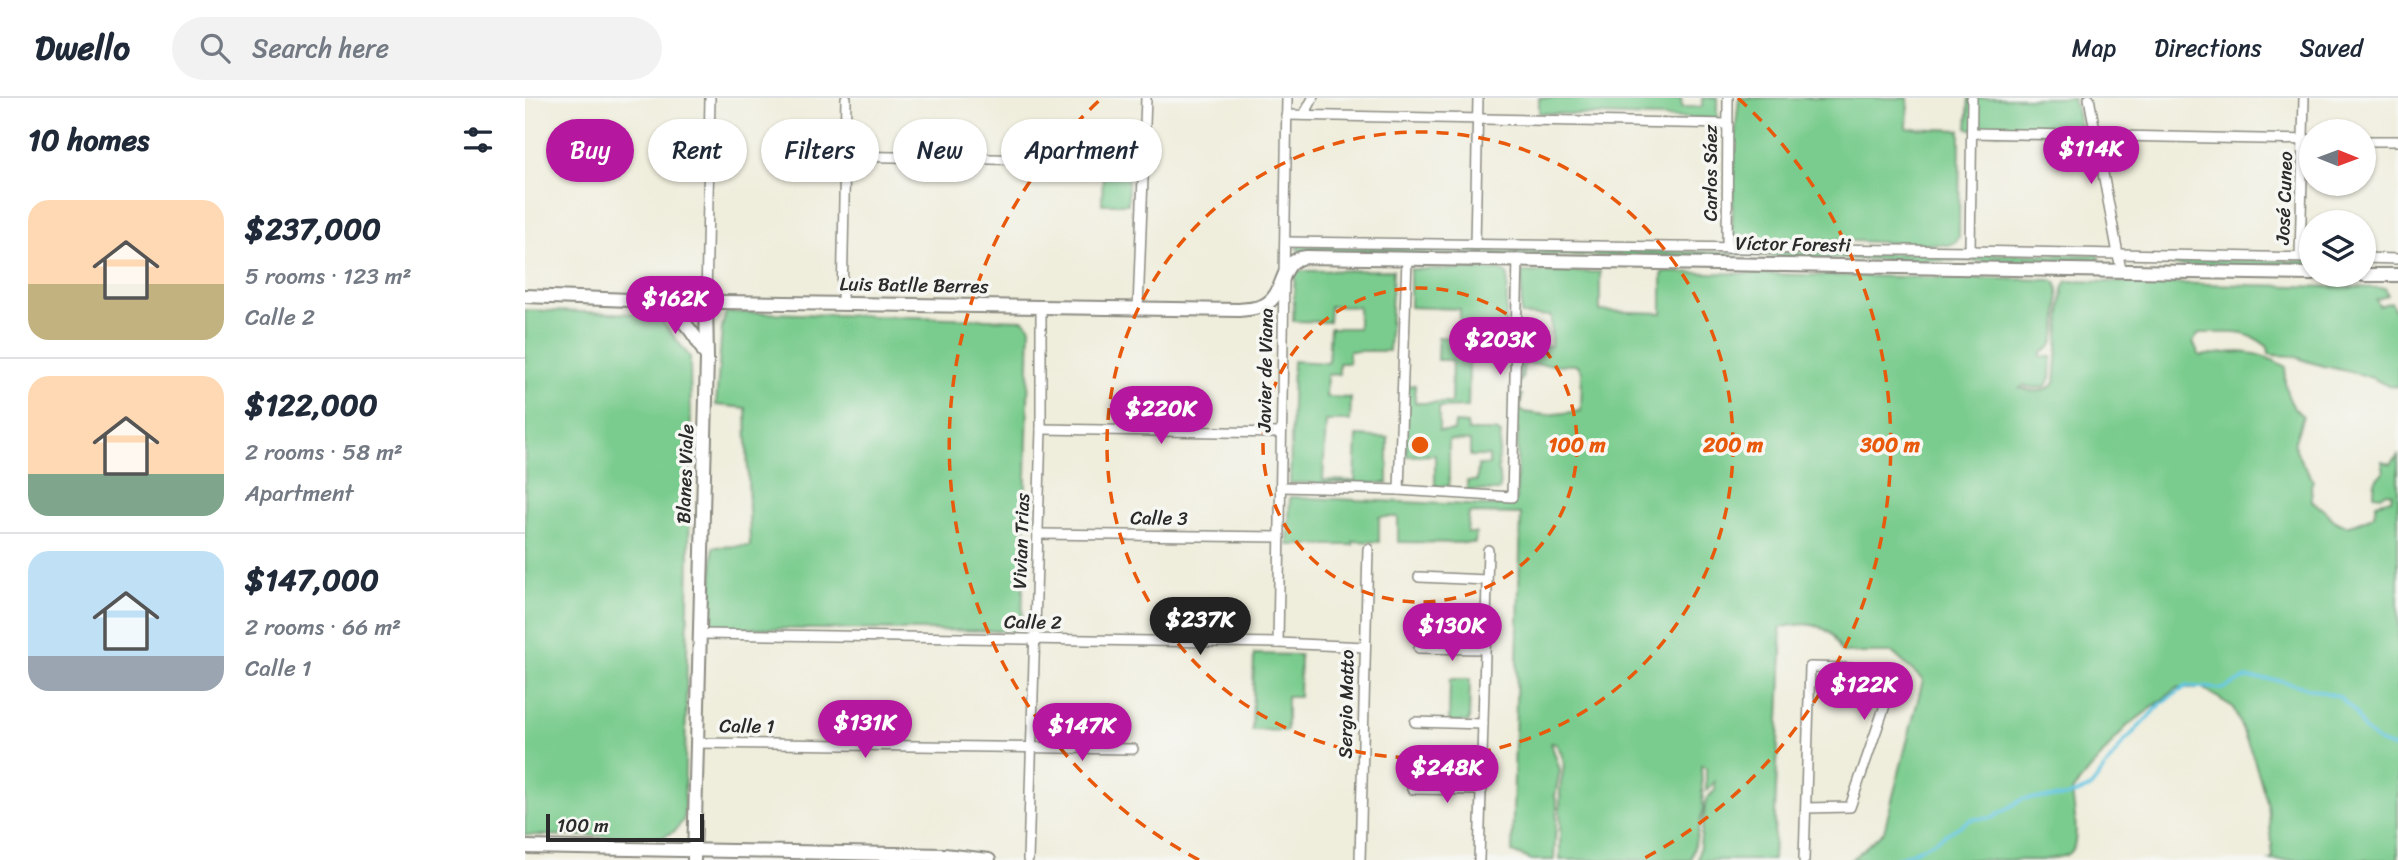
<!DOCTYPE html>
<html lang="en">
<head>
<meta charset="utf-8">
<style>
  body { margin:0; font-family:Sriracha,sans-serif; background:#f2f2f3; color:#1f2937; height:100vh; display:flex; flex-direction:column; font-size:26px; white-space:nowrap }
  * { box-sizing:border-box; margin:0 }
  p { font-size:23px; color:#747a83 }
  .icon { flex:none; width:38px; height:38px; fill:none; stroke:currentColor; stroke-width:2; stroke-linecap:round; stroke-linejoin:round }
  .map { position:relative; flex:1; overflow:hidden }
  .sheet { display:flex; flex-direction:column; background:#fff; width:525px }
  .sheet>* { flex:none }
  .hud { position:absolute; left:21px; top:21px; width:665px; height:63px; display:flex; gap:14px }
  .needle { width:46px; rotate:91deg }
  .tools { position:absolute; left:1774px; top:21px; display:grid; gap:14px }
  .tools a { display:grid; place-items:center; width:77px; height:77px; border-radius:50%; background:#fff; box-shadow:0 2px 5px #0004; font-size:35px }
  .scale { position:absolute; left:21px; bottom:18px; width:158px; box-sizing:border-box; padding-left:7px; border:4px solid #2b2b2b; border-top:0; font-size:19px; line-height:24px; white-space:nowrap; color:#2b2b2b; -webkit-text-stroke:5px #f6f6f2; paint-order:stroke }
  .price { position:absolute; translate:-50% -60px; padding:0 16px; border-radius:24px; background:#b5179e; color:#fff; font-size:23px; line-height:46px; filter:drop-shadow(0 2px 4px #0008) }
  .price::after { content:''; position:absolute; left:50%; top:42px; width:21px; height:16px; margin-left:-10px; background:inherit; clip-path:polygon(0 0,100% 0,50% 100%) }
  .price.active { background:#222; color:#fff }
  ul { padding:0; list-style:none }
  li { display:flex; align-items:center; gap:21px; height:175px; padding:0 28px }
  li+li { border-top:2px solid #e0e1e3 }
  li span { display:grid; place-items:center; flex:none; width:196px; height:140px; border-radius:21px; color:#555 }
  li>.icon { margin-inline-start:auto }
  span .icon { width:84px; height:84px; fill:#fffc; stroke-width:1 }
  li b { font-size:30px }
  h2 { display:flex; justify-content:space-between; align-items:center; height:84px; padding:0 28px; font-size:30px }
  .pill { padding:0 24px; border-radius:32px; background:#fff; box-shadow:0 2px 5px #0004; font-size:24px; line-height:63px }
  .pill.active { background:#b5179e; color:#fff }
  header { display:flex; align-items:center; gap:42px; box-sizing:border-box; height:98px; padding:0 35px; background:#fff; border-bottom:2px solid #e0e1e3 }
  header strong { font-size:33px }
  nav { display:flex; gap:38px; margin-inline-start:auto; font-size:24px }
  .search { width:490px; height:63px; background:#f2f2f3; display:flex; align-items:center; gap:18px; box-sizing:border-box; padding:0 24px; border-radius:38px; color:#747a83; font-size:26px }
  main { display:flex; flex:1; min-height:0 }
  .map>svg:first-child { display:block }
</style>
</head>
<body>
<header>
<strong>Dwello</strong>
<div class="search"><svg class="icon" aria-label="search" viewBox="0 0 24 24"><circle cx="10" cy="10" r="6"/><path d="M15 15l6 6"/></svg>Search here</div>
<nav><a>Map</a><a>Directions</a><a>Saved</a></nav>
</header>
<main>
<section class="sheet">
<h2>10 homes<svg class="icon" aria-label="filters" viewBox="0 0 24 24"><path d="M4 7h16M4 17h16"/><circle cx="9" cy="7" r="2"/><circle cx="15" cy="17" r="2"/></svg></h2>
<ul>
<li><span style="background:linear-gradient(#ffd9b3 60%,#c2b280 0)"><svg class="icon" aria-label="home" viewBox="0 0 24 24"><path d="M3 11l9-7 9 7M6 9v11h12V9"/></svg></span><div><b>$237,000</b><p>5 rooms · 123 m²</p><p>Calle 2</p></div></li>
<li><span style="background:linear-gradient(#ffd9b3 70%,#7fa58c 0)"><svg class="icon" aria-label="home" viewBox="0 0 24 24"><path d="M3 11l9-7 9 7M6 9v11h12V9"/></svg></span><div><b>$122,000</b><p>2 rooms · 58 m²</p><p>Apartment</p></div></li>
<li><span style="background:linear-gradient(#bfe0f5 75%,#9aa5b1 0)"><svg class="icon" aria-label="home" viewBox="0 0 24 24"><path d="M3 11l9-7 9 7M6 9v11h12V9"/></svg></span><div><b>$147,000</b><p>2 rooms · 66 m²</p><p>Calle 1</p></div></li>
</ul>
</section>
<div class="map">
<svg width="1873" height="762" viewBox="0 0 1873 762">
  <rect width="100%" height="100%" fill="#f6f6f2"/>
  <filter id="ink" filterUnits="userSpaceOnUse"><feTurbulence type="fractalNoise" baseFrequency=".0143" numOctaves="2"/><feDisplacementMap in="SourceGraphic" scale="14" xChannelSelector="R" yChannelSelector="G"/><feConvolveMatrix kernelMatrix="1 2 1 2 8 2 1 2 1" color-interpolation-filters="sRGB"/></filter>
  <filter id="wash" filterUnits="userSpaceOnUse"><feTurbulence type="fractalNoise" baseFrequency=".00686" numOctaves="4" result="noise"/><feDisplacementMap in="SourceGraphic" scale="28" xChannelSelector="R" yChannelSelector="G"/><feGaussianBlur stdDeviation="1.57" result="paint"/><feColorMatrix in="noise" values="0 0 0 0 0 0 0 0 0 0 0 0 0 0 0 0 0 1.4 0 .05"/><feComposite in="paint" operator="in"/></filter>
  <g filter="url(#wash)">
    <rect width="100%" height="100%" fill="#efeddb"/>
    <g fill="#7acc8e" stroke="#527c5c" stroke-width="2">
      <polygon points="1014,0 1156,0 1157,9 1177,9 1177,0 1192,0 1192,21 1014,15"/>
      <polygon points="1214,0 1383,0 1382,30 1435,32 1434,139 1431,144 1424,147 1305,142 1210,145 1207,139 1209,47"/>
      <polygon points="1444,0 1548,0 1557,35 1462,34 1442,30"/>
      <polygon points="578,74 603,75 603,106 577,106"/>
      <polygon points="777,147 934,152 1573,157 1575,161 1572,165 1272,160 1207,156 1197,159 777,154 771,150"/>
      <polygon points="1610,161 1787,163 1787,170 1608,166 1606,163"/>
      <polygon points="885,171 974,172 980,174 983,178 980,234 945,234 943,309 914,310 914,333 929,333 930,325 942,326 943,333 971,333 976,336 973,365 975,391 972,393 942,392 942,383 952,383 953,367 964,367 964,358 945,358 945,343 924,342 924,388 910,389 910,357 881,358 882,288 890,287 890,305 926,305 927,262 912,262 913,239 934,240 935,211 885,209"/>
      <polygon points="868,172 864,253 824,253 824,265 814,265 814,276 802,277 801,299 826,300 825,323 801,323 798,382 830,383 832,338 863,340 863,385 765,385 768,263 803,265 805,230 833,230 833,209 805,208 804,224 768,223 770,173"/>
      <path d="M997,174h78v39l62,2v-41l389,8 5,2c5,11 2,50 -3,61 -2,6 -8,7 -12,11v3h11l-1,21 -6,9 -8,1 -14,-2 -3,2c13,4 25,6 35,-5l8,-94 4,-8 318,7 3,7 -12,5 3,6 12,-4 7,16v68c-12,2 -15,-4 -26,-8 -25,-9 -52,-10 -76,-21 -7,-3 -19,0 -27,-3l-1,-7c-24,-20 -41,-13 -69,-14l-6,9 7,14c35,-5 54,-8 86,11 -4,17 2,39 17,49l-9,28 6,15 13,21 -2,6 1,15c29,20 23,35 62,14l2,-12 15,-4 1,-6 -5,-1 -6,4 -7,-1c0,-11 0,-16 10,-23l-2,-11 9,3 7,-9v405h-128l3,-2 -5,-53 -15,-49 -20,-49 -31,-19h-24l-52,39 -54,64c1,13 9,53 -2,62 -7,5 -20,5 -28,7h-191l33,-29 39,-151 -30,-27h-51c-3,-6 -7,-16 -12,-20 -13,-11 -35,-10 -50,-5l2,22 -9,210h-75l8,-60 9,-10v-8l-9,9v-24l-5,-2 2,45 -12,50h-131c0,-23 0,-45 0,-68 1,-22 10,-26 -4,-48l-5,-1 9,27 -5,26 2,9 -3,55h-22l-20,-8 9,-338 -52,-1 -2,20h9l-1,10 -77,-1v-25h-19v25l-26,-1v4h-65l2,-48 200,9 22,-2 4,-5 3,-106 3,2 -2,14 3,3 23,3 35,-4 1,-39 -4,-7 -54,-1 -2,15 -3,4 1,-38 31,1v-30l-30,-1z"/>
      <polygon points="0,212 115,216 136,222 165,259 166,343 159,721 150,733 138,739 0,737"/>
      <polygon points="201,214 499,222 505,229 497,527 489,533 194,530 186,526 188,449 225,448 221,310 191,307 197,229"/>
      <polygon points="729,556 775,557 774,599 762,599 762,633 727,632"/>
      <polygon points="925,581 945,581 944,624 924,624"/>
    </g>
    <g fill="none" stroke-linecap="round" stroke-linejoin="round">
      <polyline stroke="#64c6e2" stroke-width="3.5" points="1369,762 1403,747 1447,721 1467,720 1498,701 1541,699 1565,690 1600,643 1637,605 1662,588 1698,591 1721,580 1753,582 1813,598 1830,614 1839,632 1854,644 1873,651"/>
    </g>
  </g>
  <g filter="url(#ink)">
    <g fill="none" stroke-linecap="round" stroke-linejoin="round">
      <defs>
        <g id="street">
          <polyline points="1564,0 1596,172"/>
          <polyline points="761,17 1203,26"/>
          <polyline points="779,17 788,0"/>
          <polyline points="1447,35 1787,42"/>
          <polyline points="1839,43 1873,43"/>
          <polyline points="319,58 618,64"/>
          <polyline points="761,144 1445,153 1787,160"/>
          <polyline points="950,146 953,0"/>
          <polyline points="1202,150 1203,0"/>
          <polyline points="1445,153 1447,0"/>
          <polyline points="1775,159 1779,0"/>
          <polyline points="1839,160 1873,161"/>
          <polyline points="181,203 185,0"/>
          <polyline points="317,205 321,0"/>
          <polyline points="613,211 621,0"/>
          <polyline points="516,331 756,335"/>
          <polyline points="757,389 874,392 987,399 993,161"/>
          <polyline points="874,392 882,160"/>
          <polyline points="513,436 755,439"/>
          <polyline points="894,479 962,482"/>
          <polyline points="175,536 753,545 840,549"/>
          <polyline points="753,545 762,0"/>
          <polyline points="894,550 960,551"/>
          <polyline points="890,624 958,626"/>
          <polyline points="173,645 608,651"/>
          <polyline points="887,691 957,692"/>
          <polyline points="503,762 516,331 516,209"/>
          <polyline points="835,762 843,451"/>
          <polyline points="954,762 963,452"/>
          <polyline points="1279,762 1285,569 1359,571 1365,576 1368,584 1325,709 1281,710"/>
        </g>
        <g id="secondary">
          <polyline points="1839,177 1873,177"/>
          <path d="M0,198l132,5 582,9c9,-1 19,-1 27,-6 20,-11 13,-45 40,-47l1006,17"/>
          <path d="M132,203c23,14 36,29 48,53"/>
          <polyline points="0,749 419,757 464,762"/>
          <polyline points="169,762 182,261 181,203"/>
        </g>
      </defs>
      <use href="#street" stroke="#8d8c83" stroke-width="12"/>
      <use href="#secondary" stroke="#8d8c83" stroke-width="16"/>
      <use href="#street" stroke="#fff" stroke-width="9"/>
      <use href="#secondary" stroke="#fff" stroke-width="12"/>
    </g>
  </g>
  <g fill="none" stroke="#e8590c" stroke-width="3.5" stroke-dasharray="12 9">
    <circle cx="895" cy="347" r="157"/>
    <circle cx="895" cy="347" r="313"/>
    <path d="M674 762A470 470 0 0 1 577 0M1213 0A470 470 0 0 1 1116 762"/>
  </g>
  <g text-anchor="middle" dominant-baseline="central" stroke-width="7" stroke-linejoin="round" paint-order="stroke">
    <g font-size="19" fill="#2b2b2b" stroke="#f6f6f2">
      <text transform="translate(1185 75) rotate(-90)">Carlos Sáez</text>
      <text transform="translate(1759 100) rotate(-88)">José Cuneo</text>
      <text transform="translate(1268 146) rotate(1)">Víctor Foresti</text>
      <text transform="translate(389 187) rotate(1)">Luis Batlle Berres</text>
      <text transform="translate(740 272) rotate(-89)">Javier de Viana</text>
      <text transform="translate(160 376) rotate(-88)">Blanes Viale</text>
      <text transform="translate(634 420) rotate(1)">Calle 3</text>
      <text transform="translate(496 443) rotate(-88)">Vivian Trias</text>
      <text transform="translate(508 524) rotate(1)">Calle 2</text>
      <text transform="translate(821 606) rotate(-89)">Sergio Matto</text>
      <text transform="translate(222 628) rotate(1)">Calle 1</text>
    </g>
  </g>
  <circle cx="895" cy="347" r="10" fill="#e8590c" stroke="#f6f6f2" stroke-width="3.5"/>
  <g font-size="21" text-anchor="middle" font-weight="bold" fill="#e8590c" stroke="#f6f6f2" stroke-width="7" stroke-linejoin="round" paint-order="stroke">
    <text x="1052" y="354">100 m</text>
    <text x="1208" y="354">200 m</text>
    <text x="1365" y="354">300 m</text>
  </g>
</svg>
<div class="tools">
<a><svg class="needle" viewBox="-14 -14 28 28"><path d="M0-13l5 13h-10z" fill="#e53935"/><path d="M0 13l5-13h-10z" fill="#747a83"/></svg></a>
<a><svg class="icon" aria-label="layers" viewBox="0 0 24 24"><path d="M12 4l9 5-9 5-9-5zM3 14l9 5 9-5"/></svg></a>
</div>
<div class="scale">100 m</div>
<b class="price" style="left:1566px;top:88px">$114K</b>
<b class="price" style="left:150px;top:238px">$162K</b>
<b class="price" style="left:975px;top:279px">$203K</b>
<b class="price" style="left:636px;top:348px">$220K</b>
<b class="price active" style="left:675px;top:559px">$237K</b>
<b class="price" style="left:927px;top:565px">$130K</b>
<b class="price" style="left:1339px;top:624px">$122K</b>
<b class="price" style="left:340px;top:662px">$131K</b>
<b class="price" style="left:557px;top:665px">$147K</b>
<b class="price" style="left:922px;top:707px">$248K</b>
<div class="hud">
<a class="pill active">Buy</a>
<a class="pill">Rent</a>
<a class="pill">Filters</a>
<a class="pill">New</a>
<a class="pill">Apartment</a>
</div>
</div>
</main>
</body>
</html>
